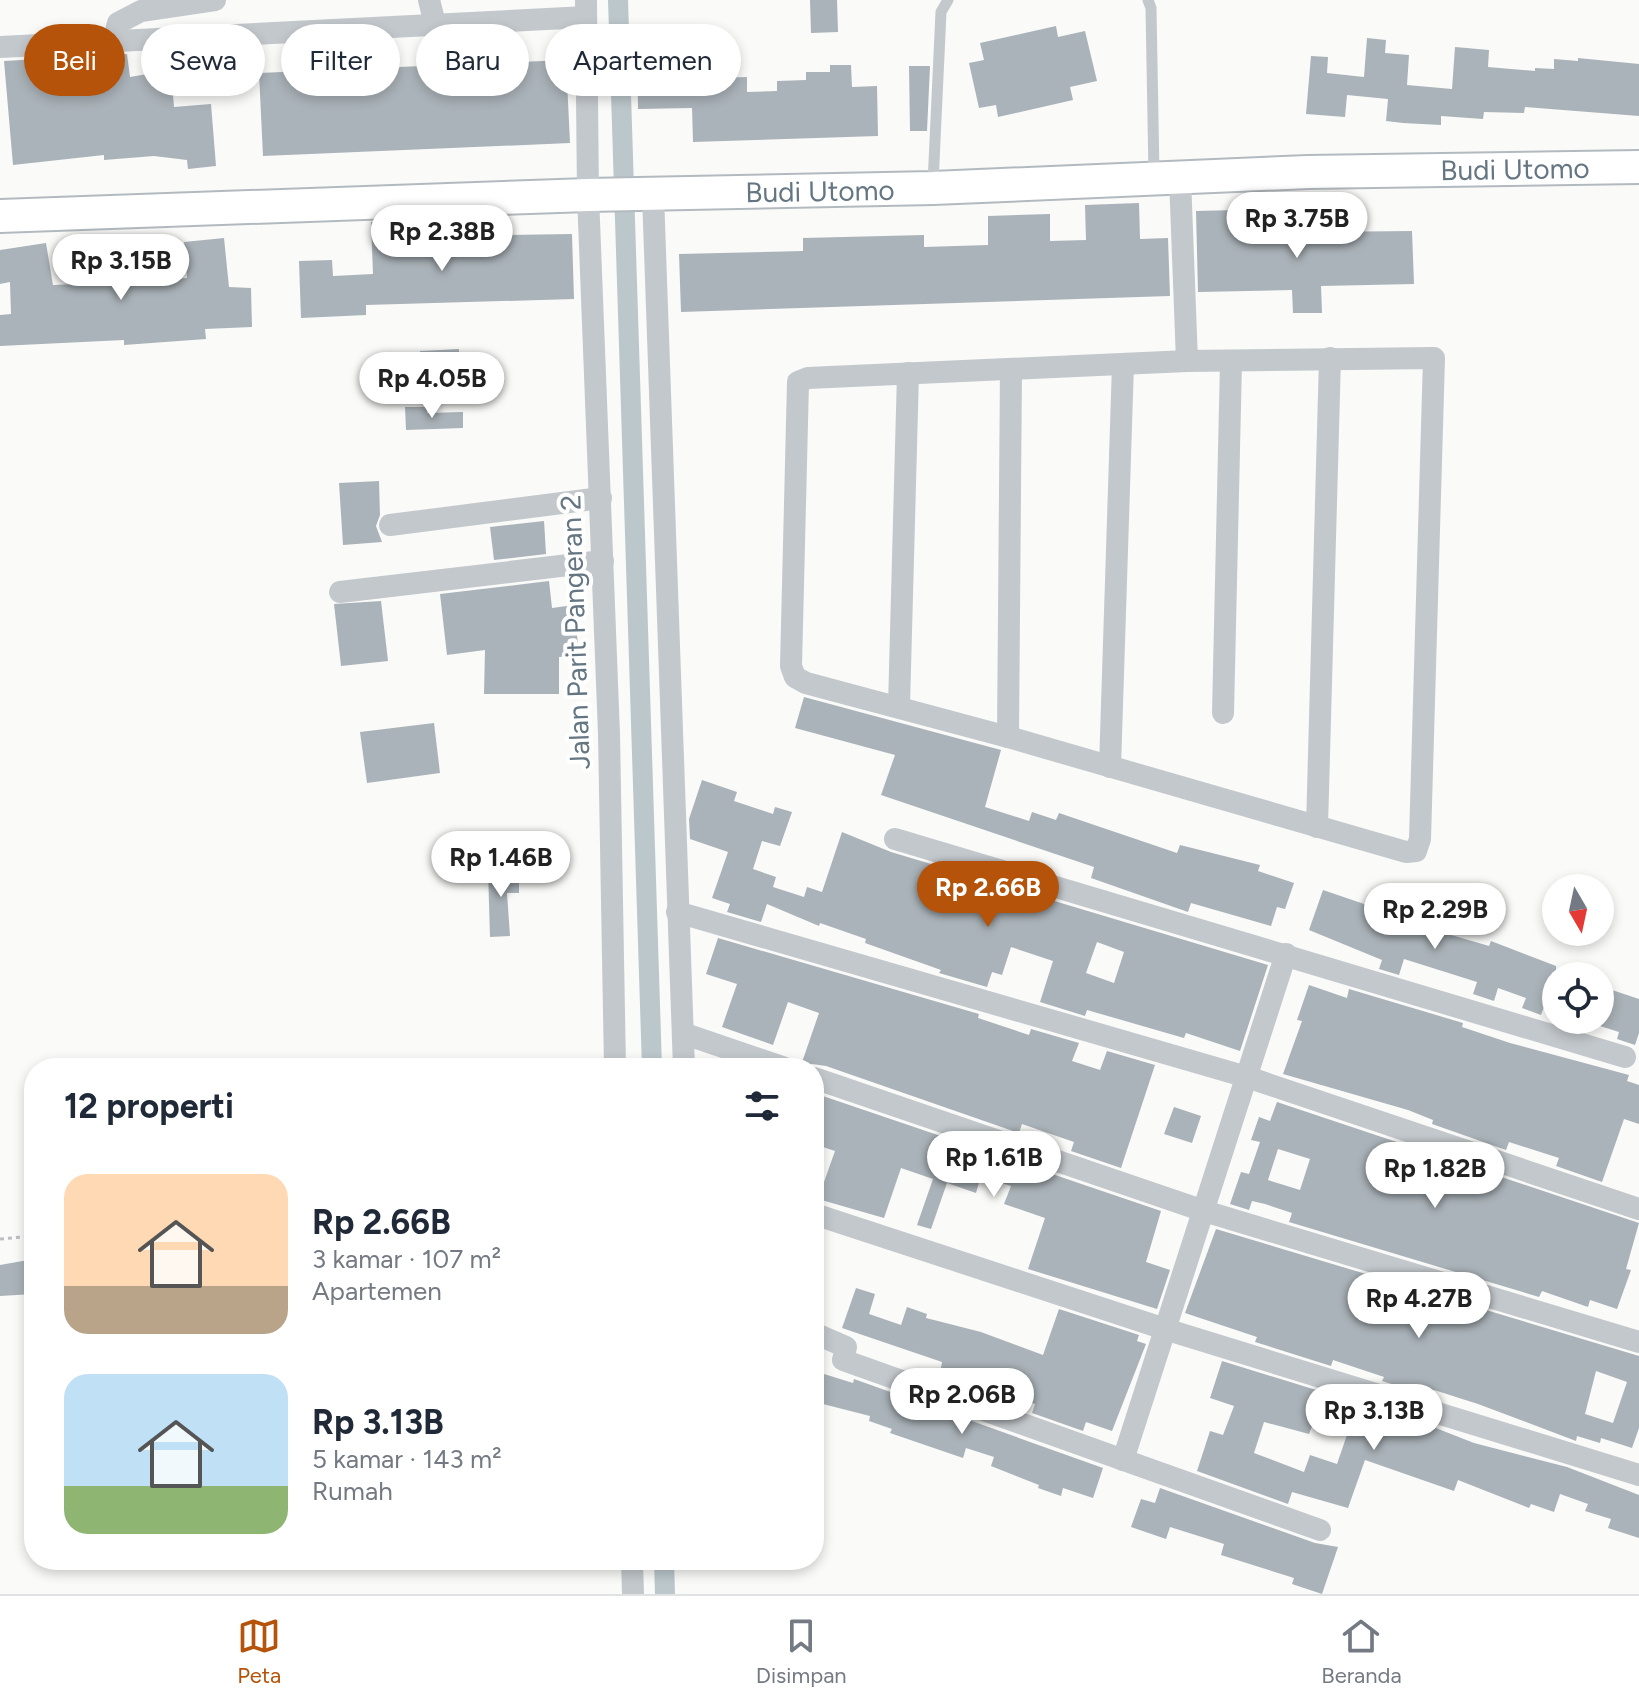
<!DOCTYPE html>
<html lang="id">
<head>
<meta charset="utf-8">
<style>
  body { margin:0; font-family:Figtree,sans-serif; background:#f6f6f7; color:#1f2937; height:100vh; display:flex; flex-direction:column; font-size:30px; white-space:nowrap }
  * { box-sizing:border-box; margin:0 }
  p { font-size:26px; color:#747a83 }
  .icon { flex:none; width:44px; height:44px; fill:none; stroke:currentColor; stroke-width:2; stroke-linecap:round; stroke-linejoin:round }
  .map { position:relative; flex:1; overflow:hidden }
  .sheet { position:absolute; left:24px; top:1058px; width:800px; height:512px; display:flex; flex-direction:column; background:#fff; border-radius:32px; box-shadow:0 4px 12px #0003 }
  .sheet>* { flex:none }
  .hud { position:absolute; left:24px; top:24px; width:800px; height:72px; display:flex; gap:16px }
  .needle { width:52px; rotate:171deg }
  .tools { position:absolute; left:1542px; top:874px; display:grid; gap:16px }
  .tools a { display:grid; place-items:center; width:72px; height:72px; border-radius:50%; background:#fff; box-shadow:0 4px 12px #0003; font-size:40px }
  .price { position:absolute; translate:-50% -68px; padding:0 18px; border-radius:28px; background:#fff; color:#222; font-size:26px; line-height:52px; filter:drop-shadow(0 2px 4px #0008) }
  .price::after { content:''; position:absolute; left:50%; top:48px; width:24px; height:18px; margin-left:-12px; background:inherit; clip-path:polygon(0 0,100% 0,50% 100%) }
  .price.selected { background:#b45309; color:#fff }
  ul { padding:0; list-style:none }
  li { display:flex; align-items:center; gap:24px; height:200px; padding:0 40px }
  li span { display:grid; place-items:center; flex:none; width:224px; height:160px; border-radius:24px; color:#555 }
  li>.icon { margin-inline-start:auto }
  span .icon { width:96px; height:96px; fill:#fffc; stroke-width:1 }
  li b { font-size:34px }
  h2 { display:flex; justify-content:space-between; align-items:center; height:96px; padding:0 40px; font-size:34px }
  .tag { padding:0 28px; border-radius:36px; background:#fff; box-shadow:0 4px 12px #0003; font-size:28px; line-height:72px }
  .tag.selected { background:#b45309; color:#fff }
  .dock { display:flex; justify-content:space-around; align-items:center; height:112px; border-top:2px solid #e0e1e3; background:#fff; font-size:22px; color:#747a83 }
  .dock a { display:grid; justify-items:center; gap:4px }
  .dock .selected { color:#b45309 }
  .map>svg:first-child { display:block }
</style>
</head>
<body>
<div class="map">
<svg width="1639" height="1594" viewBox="0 0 1639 1594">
  <rect width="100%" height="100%" fill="#fafaf8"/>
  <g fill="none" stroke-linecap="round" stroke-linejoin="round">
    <g stroke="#bbc7cb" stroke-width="20">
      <polyline points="618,0 652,1068"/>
      <polyline points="664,1560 665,1594"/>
    </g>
  </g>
  <g fill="#aab3b9" fill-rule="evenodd">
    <polygon points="810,0 837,0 838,32 811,33"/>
    <polygon points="637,25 664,25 665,48 686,48 686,79 747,77 747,92 777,91 777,81 806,80 806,72 830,72 830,65 851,65 852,87 877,86 878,136 693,142 692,108 638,109"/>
    <polygon points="1056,26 1058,37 1085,31 1097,81 1070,87 1073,100 998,117 996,105 979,108 969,63 984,60 980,43"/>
    <polygon points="1367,38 1386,40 1385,53 1409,55 1407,85 1452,89 1455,47 1489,50 1488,67 1535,71 1535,68 1554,69 1554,59 1578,61 1578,58 1639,64 1639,116 1525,107 1524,113 1484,112 1483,119 1441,116 1441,125 1403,123 1386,121 1388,99 1347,95 1345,117 1306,114 1311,56 1328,57 1327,73 1364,77"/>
    <polygon points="183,52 182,71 171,70 174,107 211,104 216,166 188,169 187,160 154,156 104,160 104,155 13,165 4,61 127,54 130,77 171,70 163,70 163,53"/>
    <polygon points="566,60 570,143 263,156 259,73"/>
    <polygon points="909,66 930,66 927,131 910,131"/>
    <polygon points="1139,203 1140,239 1168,238 1170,296 681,312 679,254 803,251 803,238 924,235 924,247 988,245 988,216 1050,214 1050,241 1086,240 1085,205"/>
    <polygon points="1236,210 1236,233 1412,231 1414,284 1321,286 1322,313 1293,313 1292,290 1198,292 1196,211"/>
    <polygon points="392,221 393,237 572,234 574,299 366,305 366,315 301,318 299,261 332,260 333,276 373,274 371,222"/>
    <polygon points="224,238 229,287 251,288 252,327 205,329 206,339 124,345 124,340 0,346 0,315 11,314 10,282 0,284 0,250 46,243 53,285 123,282 187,278 184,242"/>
    <polygon points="459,349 459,369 420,370 420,351"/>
    <polygon points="405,407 427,407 427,413 463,412 463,428 406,430"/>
    <polygon points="379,481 380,515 376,526 382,542 343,545 339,483"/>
    <polygon points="544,521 546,554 494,560 490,527"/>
    <polygon points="549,581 552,608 574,605 579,655 559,657 559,694 484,694 485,650 447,655 440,594"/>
    <polygon points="381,601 388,661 341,666 334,604"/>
    <polygon points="804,697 1001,750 985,807 1029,821 1032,812 1056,820 1059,813 1177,853 1180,845 1260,865 1258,871 1294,883 1285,909 1277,907 1271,926 1191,903 1188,912 1091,878 1094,867 881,795 895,755 795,728"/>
    <polygon points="434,723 440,773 367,783 360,732"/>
    <path d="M702,780l35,12 -3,9 39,13 2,-7 17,5 -12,34 -18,-5 -9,28 23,8 -3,10 31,10 3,-10 15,5 20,-60 49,20 377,113 -28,86 -54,-18 -2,5 -97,-28 -2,6 -45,-14 13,-41 -42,-14 -9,28 -10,-3 -5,15 -48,-14 2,-3 -76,-27 1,-4 -46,-16 -1,3 -52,-22 -6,18 -34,-10 3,-8 -18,-6 16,-46 -38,-13 -1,-20zM1097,942l27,10 -10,31 -28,-10z"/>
    <polygon points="519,868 519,893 507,893 510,936 490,937 488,869"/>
    <polygon points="1323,890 1370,906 1372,902 1397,911 1395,917 1441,932 1489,946 1491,941 1556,966 1556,1004 1546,1001 1541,1015 1522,1008 1526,998 1498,988 1494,1001 1473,994 1477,982 1404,959 1399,975 1379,969 1382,960 1309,930"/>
    <polygon points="718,938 979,1014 978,1018 1029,1035 1031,1029 1079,1043 1072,1061 1100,1070 1107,1051 1155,1065 1121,1168 1071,1151 1074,1142 1022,1124 1019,1133 826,1066 812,1064 800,1068 819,1013 788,1002 773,1045 722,1027 737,984 706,974"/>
    <polygon points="1309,985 1347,998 1349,989 1463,1023 1462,1027 1510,1043 1629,1075 1627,1081 1639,1085 1639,1124 1624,1119 1602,1182 1556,1166 1559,1158 1509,1142 1506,1150 1432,1124 1433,1120 1408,1110 1283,1074 1302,1021 1297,1020"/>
    <polygon points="1606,988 1639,999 1639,1033 1635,1045 1617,1039 1619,1032 1600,1026 1600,1006"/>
    <polygon points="814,1093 1161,1211 1146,1262 1170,1270 1157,1309 1028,1269 1045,1218 1004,1204 1011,1186 981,1176 976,1193 947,1183 931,1229 917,1225 933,1179 901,1168 884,1218 818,1199 835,1151 814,1144"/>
    <path d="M1277,1102l362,121 -13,46 5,1 -14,39 -27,-9 -2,7 -46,-16 -3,6 -250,-75 3,-9 -27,-9 -13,-3 -3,9 -19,-6 11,-32 8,2 11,-32 -9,-2 8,-23 11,4zM1278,1149l32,10 -10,31 -32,-10z"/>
    <polygon points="1174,1107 1201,1116 1192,1143 1164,1134"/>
    <path d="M1216,1229l423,127v72l-7,20 -31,-10 -1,5 -23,-7 -1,5 -98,-37 -44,-14 -2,7 -50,-16 2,-4 -51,-17 -2,6 -76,-24 2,-5 -72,-24zM1596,1371l31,11 -14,41 -28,-9z"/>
    <polygon points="34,1259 34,1294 0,1296 0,1265"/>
    <polygon points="856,1288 875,1294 869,1314 901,1325 907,1307 927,1314 926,1318 981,1332 1043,1355 1059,1309 1139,1335 1137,1341 1146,1344 1112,1431 1086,1422 1083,1431 1032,1413 1035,1404 1014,1397 1016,1392 987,1382 982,1395 962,1388 966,1376 941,1368 942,1362 842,1328"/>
    <path d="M1222,1361l201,62 51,20 93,24 72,28v43l-31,-10 3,-9 -26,-8 3,-7 -28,-10 -6,18 -23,-8 -2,4 -71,-28 -4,11 -89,-31 -17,48 -56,-16 -4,12 -91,-33 13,-40 13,4 11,-29 -24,-8zM1314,1421l34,11 -11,32 -27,-9 -6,17 -50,-19 10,-31 45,12z"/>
    <polygon points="824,1374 853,1383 854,1379 1103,1468 1093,1498 1063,1488 1061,1496 1038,1488 1039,1485 991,1466 994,1457 966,1448 963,1458 890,1433 892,1429 869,1421 870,1416 815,1402"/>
    <polygon points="1160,1488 1315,1543 1338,1547 1322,1594 1292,1584 1294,1578 1221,1555 1224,1544 1170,1527 1166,1539 1131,1527 1141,1499 1155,1503"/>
  </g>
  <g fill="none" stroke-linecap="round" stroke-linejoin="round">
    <defs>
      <polyline id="secondary" points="0,216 588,195 933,188 1308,172 1639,167"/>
    </defs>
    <use href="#secondary" stroke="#b3babf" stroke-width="36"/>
    <polyline stroke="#bbbfc2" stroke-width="3" stroke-dasharray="4 4" stroke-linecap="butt" points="0,1239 34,1236"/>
    <g stroke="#c3c8cc" stroke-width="11">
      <polyline points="1148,0 1151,8 1154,175"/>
      <polyline points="933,184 941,12 948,0"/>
    </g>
    <g stroke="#c3c8cc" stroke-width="22">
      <polyline points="429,0 435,24"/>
      <polyline points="586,0 588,195 609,734 615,1068"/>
      <polyline points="113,43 118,23 141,11 215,0"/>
      <polyline points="0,47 586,17"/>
      <polyline points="1180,178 1187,361 1434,358 1420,839 1416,851 1406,852 1008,737 806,683 795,677 791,666 798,382 808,378 1187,361"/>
      <polyline points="653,195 684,1068"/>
      <polyline points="390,525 601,498"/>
      <polyline points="340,592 603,561"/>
      <polyline points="899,706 908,373"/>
      <polyline points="1223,713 1231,362"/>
      <polyline points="1008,737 1011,369"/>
      <polyline points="1110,767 1123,364"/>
      <polyline points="1317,827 1330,358"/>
      <polyline points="895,839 1625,1057"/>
      <polyline points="677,912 1247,1077 1639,1209"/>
      <polyline points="685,1034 785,1068"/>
      <polyline points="814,1078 1204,1211 1639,1342"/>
      <polyline points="814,1214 1168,1330 1639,1475"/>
      <polyline points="814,1333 846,1347 843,1360 1320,1530"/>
      <polyline points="1123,1460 1286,954"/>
      <polyline points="632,1560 633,1594"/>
    </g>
    <use href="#secondary" stroke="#fff" stroke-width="32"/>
  </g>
  <g text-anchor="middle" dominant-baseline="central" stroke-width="8" stroke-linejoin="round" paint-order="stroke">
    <g font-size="28" fill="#657683" stroke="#fff">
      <text transform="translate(1515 169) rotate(-1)">Budi Utomo</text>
      <text transform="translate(820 191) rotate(-1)">Budi Utomo</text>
      <text transform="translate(575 632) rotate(-92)">Jalan Parit Pangeran 2</text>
    </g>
  </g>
</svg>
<div class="tools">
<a><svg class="needle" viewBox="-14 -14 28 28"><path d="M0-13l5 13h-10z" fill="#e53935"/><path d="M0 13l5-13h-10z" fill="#747a83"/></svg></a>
<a><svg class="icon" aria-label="locate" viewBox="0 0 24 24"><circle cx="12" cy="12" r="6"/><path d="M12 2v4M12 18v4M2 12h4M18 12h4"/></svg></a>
</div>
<b class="price" style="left:1297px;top:260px">Rp 3.75B</b>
<b class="price" style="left:442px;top:273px">Rp 2.38B</b>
<b class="price" style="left:121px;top:302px">Rp 3.15B</b>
<b class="price" style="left:432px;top:420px">Rp 4.05B</b>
<b class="price" style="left:501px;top:899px">Rp 1.46B</b>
<b class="price selected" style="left:988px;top:929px">Rp 2.66B</b>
<b class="price" style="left:1435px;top:951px">Rp 2.29B</b>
<b class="price" style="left:994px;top:1199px">Rp 1.61B</b>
<b class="price" style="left:1435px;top:1210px">Rp 1.82B</b>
<b class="price" style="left:1419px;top:1340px">Rp 4.27B</b>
<b class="price" style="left:962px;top:1436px">Rp 2.06B</b>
<b class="price" style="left:1374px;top:1452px">Rp 3.13B</b>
<div class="hud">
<a class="tag selected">Beli</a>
<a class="tag">Sewa</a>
<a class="tag">Filter</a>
<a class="tag">Baru</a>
<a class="tag">Apartemen</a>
</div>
<section class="sheet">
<h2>12 properti<svg class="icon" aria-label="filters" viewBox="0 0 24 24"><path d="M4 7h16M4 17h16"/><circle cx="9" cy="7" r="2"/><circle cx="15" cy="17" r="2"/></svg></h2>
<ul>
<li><span style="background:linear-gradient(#ffd9b3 70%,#b9a48a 0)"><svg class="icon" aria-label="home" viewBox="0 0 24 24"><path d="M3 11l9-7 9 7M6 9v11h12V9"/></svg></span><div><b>Rp 2.66B</b><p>3 kamar · 107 m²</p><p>Apartemen</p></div></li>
<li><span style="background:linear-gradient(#bfe0f5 70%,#8fb573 0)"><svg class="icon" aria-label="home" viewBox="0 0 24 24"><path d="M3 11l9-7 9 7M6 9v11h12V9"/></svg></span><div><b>Rp 3.13B</b><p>5 kamar · 143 m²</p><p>Rumah</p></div></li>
</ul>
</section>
</div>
<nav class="dock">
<a class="selected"><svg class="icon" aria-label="map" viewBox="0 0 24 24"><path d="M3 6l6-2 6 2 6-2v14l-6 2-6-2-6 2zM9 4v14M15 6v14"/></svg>Peta</a>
<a><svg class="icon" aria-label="saved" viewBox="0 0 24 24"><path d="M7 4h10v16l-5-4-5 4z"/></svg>Disimpan</a>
<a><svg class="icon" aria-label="home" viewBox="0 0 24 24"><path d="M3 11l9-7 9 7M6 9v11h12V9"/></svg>Beranda</a>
</nav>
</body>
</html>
